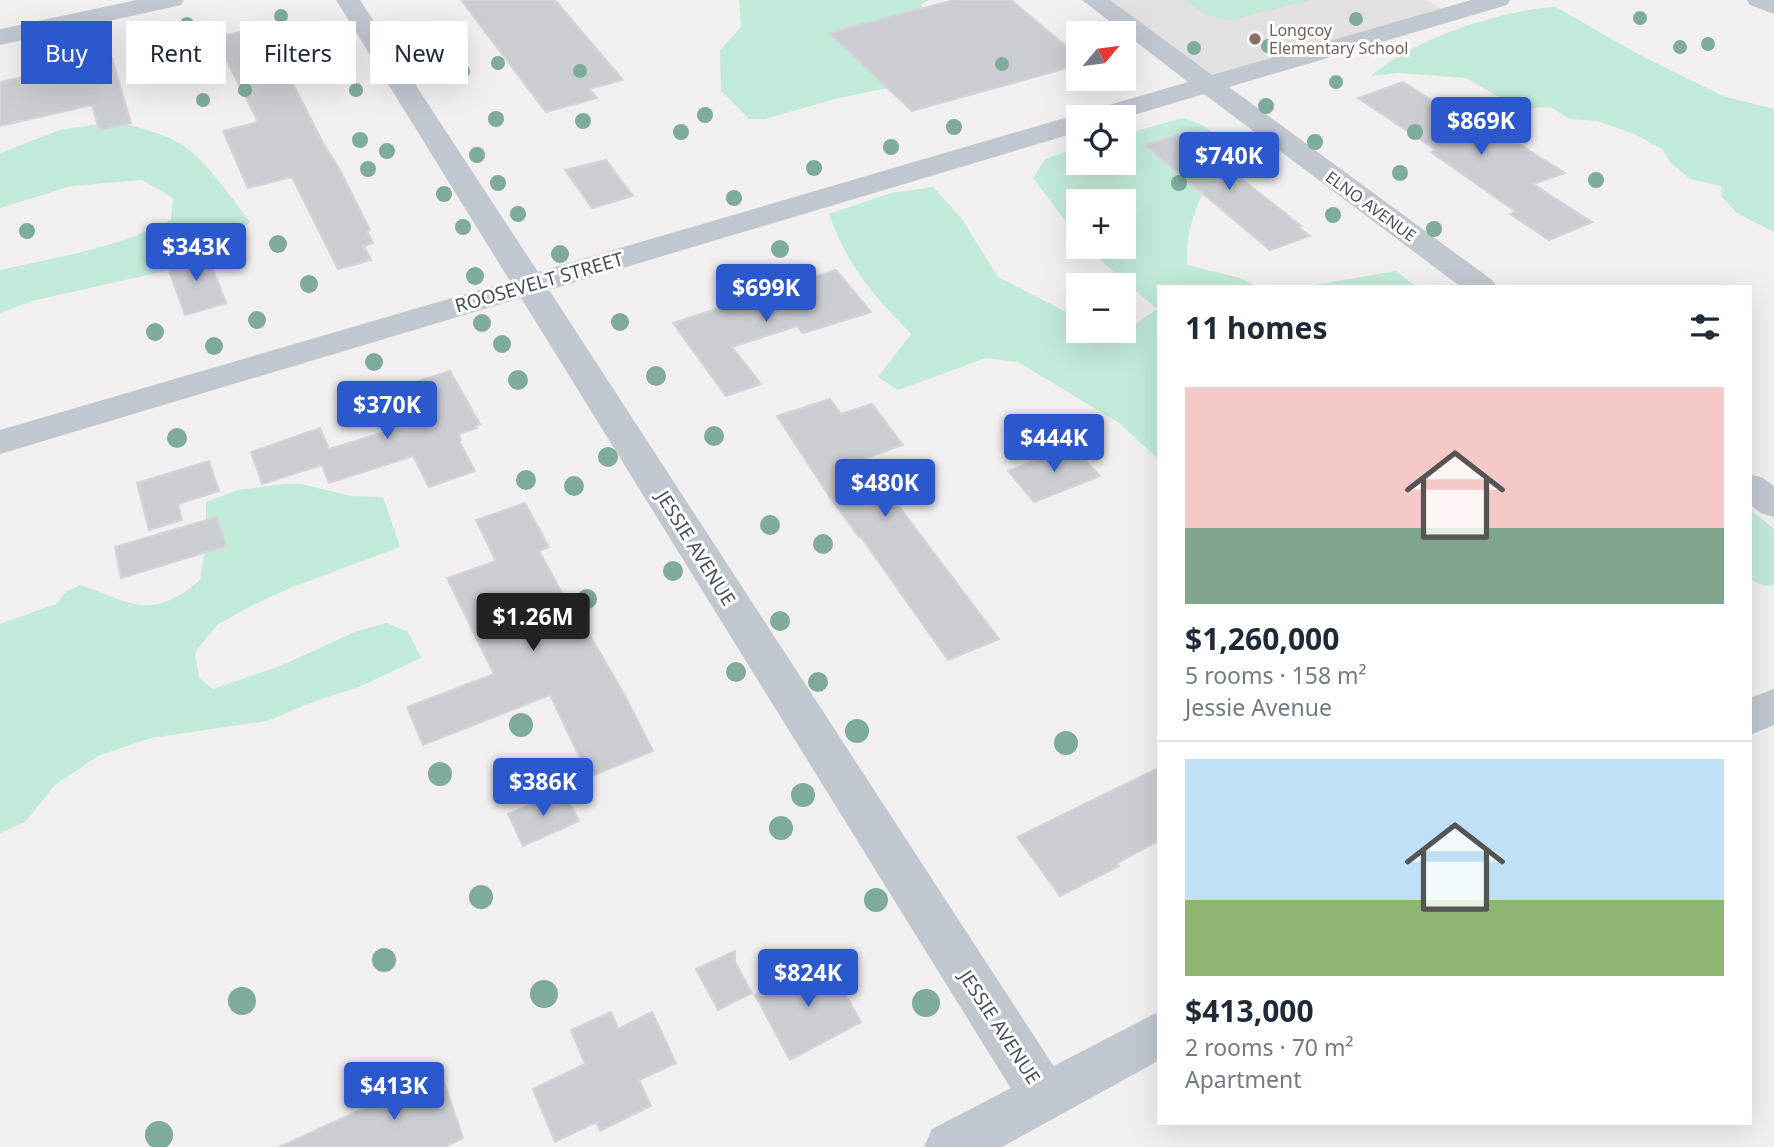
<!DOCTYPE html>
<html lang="en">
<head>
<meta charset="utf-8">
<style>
  body { margin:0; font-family:"Noto Sans",sans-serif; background:#f2f2f3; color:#1f2937; height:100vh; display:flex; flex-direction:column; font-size:26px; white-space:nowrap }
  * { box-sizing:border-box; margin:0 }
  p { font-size:23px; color:#747a83 }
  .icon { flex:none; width:38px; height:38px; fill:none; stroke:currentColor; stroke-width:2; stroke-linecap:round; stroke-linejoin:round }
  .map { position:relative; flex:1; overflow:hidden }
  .side { position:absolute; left:1157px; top:285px; width:595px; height:840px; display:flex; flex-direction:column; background:#fff; border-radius:0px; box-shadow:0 7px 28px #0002 }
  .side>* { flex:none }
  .hud { position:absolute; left:21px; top:21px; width:665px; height:63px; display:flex; gap:14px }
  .needle { width:46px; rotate:61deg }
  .buttons { position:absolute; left:1066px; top:21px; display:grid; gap:14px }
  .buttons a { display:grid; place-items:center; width:70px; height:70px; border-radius:0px; background:#fff; box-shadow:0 7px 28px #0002; font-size:35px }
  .price { position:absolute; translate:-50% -60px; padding:0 16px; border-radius:7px; background:#2c58cd; color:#fff; font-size:23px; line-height:46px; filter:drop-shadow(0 2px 4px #0008) }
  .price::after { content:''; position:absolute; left:50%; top:42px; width:21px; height:16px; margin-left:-10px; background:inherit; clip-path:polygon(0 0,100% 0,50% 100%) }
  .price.selected { background:#222; color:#fff }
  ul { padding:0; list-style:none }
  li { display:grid; align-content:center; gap:14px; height:371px; padding:0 28px }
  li+li { border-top:2px solid #e0e1e3 }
  li span { display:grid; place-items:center; height:217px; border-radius:0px; color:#555 }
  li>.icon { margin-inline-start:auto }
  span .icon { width:126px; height:126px; fill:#fffc; stroke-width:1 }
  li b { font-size:30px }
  h2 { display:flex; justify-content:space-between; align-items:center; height:84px; padding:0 28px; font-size:30px }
  .tag { padding:0 24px; border-radius:0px; background:#fff; box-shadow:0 7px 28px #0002; font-size:24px; line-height:63px }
  .tag.selected { background:#2c58cd; color:#fff }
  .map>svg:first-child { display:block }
</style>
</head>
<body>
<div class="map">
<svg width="1774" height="1147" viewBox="0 0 1774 1147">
  <rect width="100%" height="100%" fill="#f1efef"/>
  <polygon fill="#e2e0e0" points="1094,0 1427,0 1450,14 1208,85"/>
  <g fill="#c2ead8">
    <polygon points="739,0 929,0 921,4 933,34 912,83 835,99 765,119 749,119 721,91 720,50 741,27"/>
    <polygon points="1185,0 1310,0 1230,20 1206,15"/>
    <path d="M1556,7l80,46 87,43 51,13v123l-37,-19 -15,-16 -1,-11 -31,-7 -20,-17 -8,-13 -28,-15 -37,-13 -28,-2 -18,-12 -32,2 -53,-31 -68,-5 -27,3c39,-36 132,-67 185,-69z"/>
    <path d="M1184,118l18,7 29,23c-26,35 -46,72 -44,117l53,13 19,9h-101v172l-39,-36 -101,-61 -32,-4 -88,32 -20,-13 33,-43c-41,-43 -61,-64 -82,-120l62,-21 42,-6 29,32 36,58 80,41v13h46v-4l6,1 27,-19 -72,-62h39v-46h-46v37l-45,-60 12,-19 33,-12v16h46v-29z"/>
    <path d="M113,122c20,3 49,11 68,22 22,13 53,57 69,78l-30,24 -55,25 -133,30 -32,12v-43c59,-13 117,-22 171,-50l2,-22 -31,-18 -71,6 -71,22v-55l60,-23z"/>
    <polygon points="1396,271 1417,287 1302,287"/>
    <path d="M285,484h16l50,12 32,1 17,50 -110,41 -41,19 -32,18 -22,27 4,26 14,11 65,-22 79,-36 30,-8 21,9 13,26 -62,29 -41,13 -51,21 -116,17 -53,18 -43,29 -30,37 -25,11v-209l56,-20 11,-13 14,-6c53,20 72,35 119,-5l6,-36v-42l32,-12z"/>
    <polygon points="1750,509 1774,529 1774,585 1766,586 1750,580"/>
  </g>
  <g fill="#cccdd3" stroke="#d3d4d9" stroke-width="2">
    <polygon points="461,0 555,0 623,80 589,89 597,98 546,112"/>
    <polygon points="954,0 1011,0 1078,56 1078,65 912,111 829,33"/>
    <polygon points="253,29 261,44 270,42 279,56 323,143 339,168 370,230 367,231 373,243 364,246 371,260 338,269 292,177 248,188 223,131 258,122 215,38"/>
    <polygon points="112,58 131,123 99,130 92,105 0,126 0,82"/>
    <polygon points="1403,82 1436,103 1448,99 1565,173 1533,184 1592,222 1549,240 1510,214 1516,212 1431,152 1436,150 1358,98"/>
    <polygon points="1184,133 1301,226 1298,227 1310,236 1270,250 1145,145"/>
    <polygon points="606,160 633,196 592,208 565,170"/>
    <polygon points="206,252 226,303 185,315 166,262"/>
    <polygon points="836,270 871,312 803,333 797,326 732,347 761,384 726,396 673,323"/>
    <polygon points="450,371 480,424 476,426 477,428 459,434 461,440 459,441 475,471 429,487 413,456 329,483 322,465 262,484 251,452 320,428 329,449 421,421 403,386"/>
    <polygon points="830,399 841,414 872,404 903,445 863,459 999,639 948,660 861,537 859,537 829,496 777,416"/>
    <polygon points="1072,446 1100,476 1034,502 1008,471"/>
    <polygon points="209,461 219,491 178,504 182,520 149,530 137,483"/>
    <polygon points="525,503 549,547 539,551 575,616 578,615 624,694 653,751 589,777 550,695 423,745 407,707 494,674 447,578 496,561 476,520"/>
    <polygon points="217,517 226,546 121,578 115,547"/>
    <polygon points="1158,768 1158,841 1117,863 1119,866 1060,896 1017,837"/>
    <polygon points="563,790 579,821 523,846 508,814"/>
    <polygon points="735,951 735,962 752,993 718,1010 696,969"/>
    <polygon points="826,960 861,1022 790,1060 755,995"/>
    <polygon points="611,1012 618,1029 652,1012 676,1063 639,1080 651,1106 600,1131 596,1122 555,1142 533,1089 585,1064 571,1030"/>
    <polygon points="441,1073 463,1138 445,1147 279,1147"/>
  </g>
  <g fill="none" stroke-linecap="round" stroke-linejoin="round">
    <g fill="#c1c7cf" fill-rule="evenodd">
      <polygon points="137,0 184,0 181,5 172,7 0,45 0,29"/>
      <polygon points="336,0 360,0 538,272 1068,117 1085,116 1088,111 1188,82 1082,0 1110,0 1212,75 1471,0 1510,0 1507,5 1229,87 1492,280 1497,287 1461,287 1204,94 1124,118 1078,117 1078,132 549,290 1062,1079 1069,1096 1062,1113 1044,1121 1026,1113 521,298 0,454 0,430 510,281"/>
      <polygon points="1747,0 1774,0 1774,14 1750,5"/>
      <polygon points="1750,474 1763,478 1774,486 1774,517 1761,513 1750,505"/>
    </g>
    <g fill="#c1c7cf" fill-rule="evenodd">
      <polygon points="1774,689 1774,725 1750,735 1750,698"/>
      <polygon points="1158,1012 1158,1061 1002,1147 924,1147 932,1129"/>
    </g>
  </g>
  <g fill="#7fab9c">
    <circle cx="281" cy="16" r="7"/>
    <circle cx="1640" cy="18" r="7"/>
    <circle cx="1356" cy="19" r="7"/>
    <circle cx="187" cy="24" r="7"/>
    <circle cx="304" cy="30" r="7"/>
    <circle cx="151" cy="32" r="7"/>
    <circle cx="1313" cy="32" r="7"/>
    <circle cx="1708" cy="44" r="7"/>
    <circle cx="1268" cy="46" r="7"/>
    <circle cx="1680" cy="47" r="7"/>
    <circle cx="1194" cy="48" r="7"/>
    <circle cx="498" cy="63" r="7"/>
    <circle cx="1002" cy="64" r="7"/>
    <circle cx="463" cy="71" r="7"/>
    <circle cx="580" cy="71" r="7"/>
    <circle cx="1336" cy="82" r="7"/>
    <circle cx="245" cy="90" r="7"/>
    <circle cx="356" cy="90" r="7"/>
    <circle cx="203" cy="100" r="7"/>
    <circle cx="1266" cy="106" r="8"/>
    <circle cx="705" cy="115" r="8"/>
    <circle cx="496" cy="119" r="8"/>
    <circle cx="583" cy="121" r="8"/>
    <circle cx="954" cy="127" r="8"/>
    <circle cx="681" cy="132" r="8"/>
    <circle cx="1415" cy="132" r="8"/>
    <circle cx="360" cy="140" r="8"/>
    <circle cx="1315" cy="142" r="8"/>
    <circle cx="891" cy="147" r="8"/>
    <circle cx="387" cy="151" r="8"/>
    <circle cx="477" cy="155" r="8"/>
    <circle cx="814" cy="168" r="8"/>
    <circle cx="368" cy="169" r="8"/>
    <circle cx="1227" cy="171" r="8"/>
    <circle cx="1400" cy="173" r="8"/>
    <circle cx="1596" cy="180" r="8"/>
    <circle cx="498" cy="183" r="8"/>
    <circle cx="1179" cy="183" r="8"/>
    <circle cx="444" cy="194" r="8"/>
    <circle cx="734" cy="198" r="8"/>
    <circle cx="518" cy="214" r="8"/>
    <circle cx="1333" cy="215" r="8"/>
    <circle cx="463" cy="227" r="8"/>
    <circle cx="1434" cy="229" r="8"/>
    <circle cx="27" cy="231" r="8"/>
    <circle cx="278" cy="244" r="9"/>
    <circle cx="780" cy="249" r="9"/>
    <circle cx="560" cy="254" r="9"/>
    <circle cx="475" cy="276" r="9"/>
    <circle cx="309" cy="284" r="9"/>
    <circle cx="257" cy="320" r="9"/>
    <circle cx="620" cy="322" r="9"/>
    <circle cx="482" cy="323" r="9"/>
    <circle cx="155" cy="332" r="9"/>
    <circle cx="502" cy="344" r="9"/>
    <circle cx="214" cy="346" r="9"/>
    <circle cx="374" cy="362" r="9"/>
    <circle cx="656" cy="376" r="10"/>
    <circle cx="518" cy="380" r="10"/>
    <circle cx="714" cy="436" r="10"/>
    <circle cx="177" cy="438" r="10"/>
    <circle cx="608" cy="457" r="10"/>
    <circle cx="526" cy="480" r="10"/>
    <circle cx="574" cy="486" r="10"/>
    <circle cx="770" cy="525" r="10"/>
    <circle cx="823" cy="544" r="10"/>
    <circle cx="673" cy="571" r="10"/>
    <circle cx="587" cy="599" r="10"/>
    <circle cx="780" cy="621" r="10"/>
    <circle cx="736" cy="672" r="10"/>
    <circle cx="818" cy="682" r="10"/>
    <circle cx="521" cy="725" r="12"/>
    <circle cx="857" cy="731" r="12"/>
    <circle cx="1066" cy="743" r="12"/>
    <circle cx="440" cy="774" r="12"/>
    <circle cx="803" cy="795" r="12"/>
    <circle cx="781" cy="828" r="12"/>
    <circle cx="481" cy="897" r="12"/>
    <circle cx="876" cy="900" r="12"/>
    <circle cx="384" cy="960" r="12"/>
    <circle cx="544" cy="994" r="14"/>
    <circle cx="242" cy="1001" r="14"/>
    <circle cx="926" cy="1003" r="14"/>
    <circle cx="159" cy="1135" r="14"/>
  </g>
  <circle fill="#8d6e63" stroke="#fff" stroke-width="2.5" cx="1255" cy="39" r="7"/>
  <g text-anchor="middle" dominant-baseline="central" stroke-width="6" stroke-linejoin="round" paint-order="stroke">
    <g font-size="16" fill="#785e54" stroke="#fff" text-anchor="start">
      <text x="1269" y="30">Longcoy<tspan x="1269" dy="18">Elementary School</tspan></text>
    </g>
    <g font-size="16" fill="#494f5a" stroke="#fff">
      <text transform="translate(1371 206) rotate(36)">ELNO AVENUE</text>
    </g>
    <g font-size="19" fill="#494f5a" stroke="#fff">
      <text transform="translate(539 282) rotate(-16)">ROOSEVELT STREET</text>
      <text transform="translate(696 548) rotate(58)">JESSIE AVENUE</text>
      <text transform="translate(1000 1027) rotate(57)">JESSIE AVENUE</text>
    </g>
  </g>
</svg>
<div class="buttons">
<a><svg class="needle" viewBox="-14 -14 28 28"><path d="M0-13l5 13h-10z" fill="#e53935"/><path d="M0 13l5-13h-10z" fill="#747a83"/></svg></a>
<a><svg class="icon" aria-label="locate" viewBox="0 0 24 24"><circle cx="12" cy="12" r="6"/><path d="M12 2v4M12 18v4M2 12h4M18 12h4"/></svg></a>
<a>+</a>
<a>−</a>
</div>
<b class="price" style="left:1481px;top:157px">$869K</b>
<b class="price" style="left:1229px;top:192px">$740K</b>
<b class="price" style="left:196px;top:283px">$343K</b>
<b class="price" style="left:766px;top:324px">$699K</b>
<b class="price" style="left:387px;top:441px">$370K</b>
<b class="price" style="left:1054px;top:474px">$444K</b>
<b class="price" style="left:885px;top:519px">$480K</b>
<b class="price selected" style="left:533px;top:653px">$1.26M</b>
<b class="price" style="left:543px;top:818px">$386K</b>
<b class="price" style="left:808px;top:1009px">$824K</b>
<b class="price" style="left:394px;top:1122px">$413K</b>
<div class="hud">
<a class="tag selected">Buy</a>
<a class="tag">Rent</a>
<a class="tag">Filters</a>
<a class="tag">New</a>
</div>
<section class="side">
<h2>11 homes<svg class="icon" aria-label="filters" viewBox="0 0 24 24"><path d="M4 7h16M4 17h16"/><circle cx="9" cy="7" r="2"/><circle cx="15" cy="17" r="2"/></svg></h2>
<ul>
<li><span style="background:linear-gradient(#f6c9c9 65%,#7fa58c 0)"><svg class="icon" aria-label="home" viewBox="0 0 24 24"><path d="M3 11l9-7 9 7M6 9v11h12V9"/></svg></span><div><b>$1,260,000</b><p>5 rooms · 158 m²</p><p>Jessie Avenue</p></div></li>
<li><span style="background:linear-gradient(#bfe0f5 65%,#8fb573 0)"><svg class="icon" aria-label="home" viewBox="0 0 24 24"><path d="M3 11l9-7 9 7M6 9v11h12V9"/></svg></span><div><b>$413,000</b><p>2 rooms · 70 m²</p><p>Apartment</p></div></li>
</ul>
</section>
</div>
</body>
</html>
